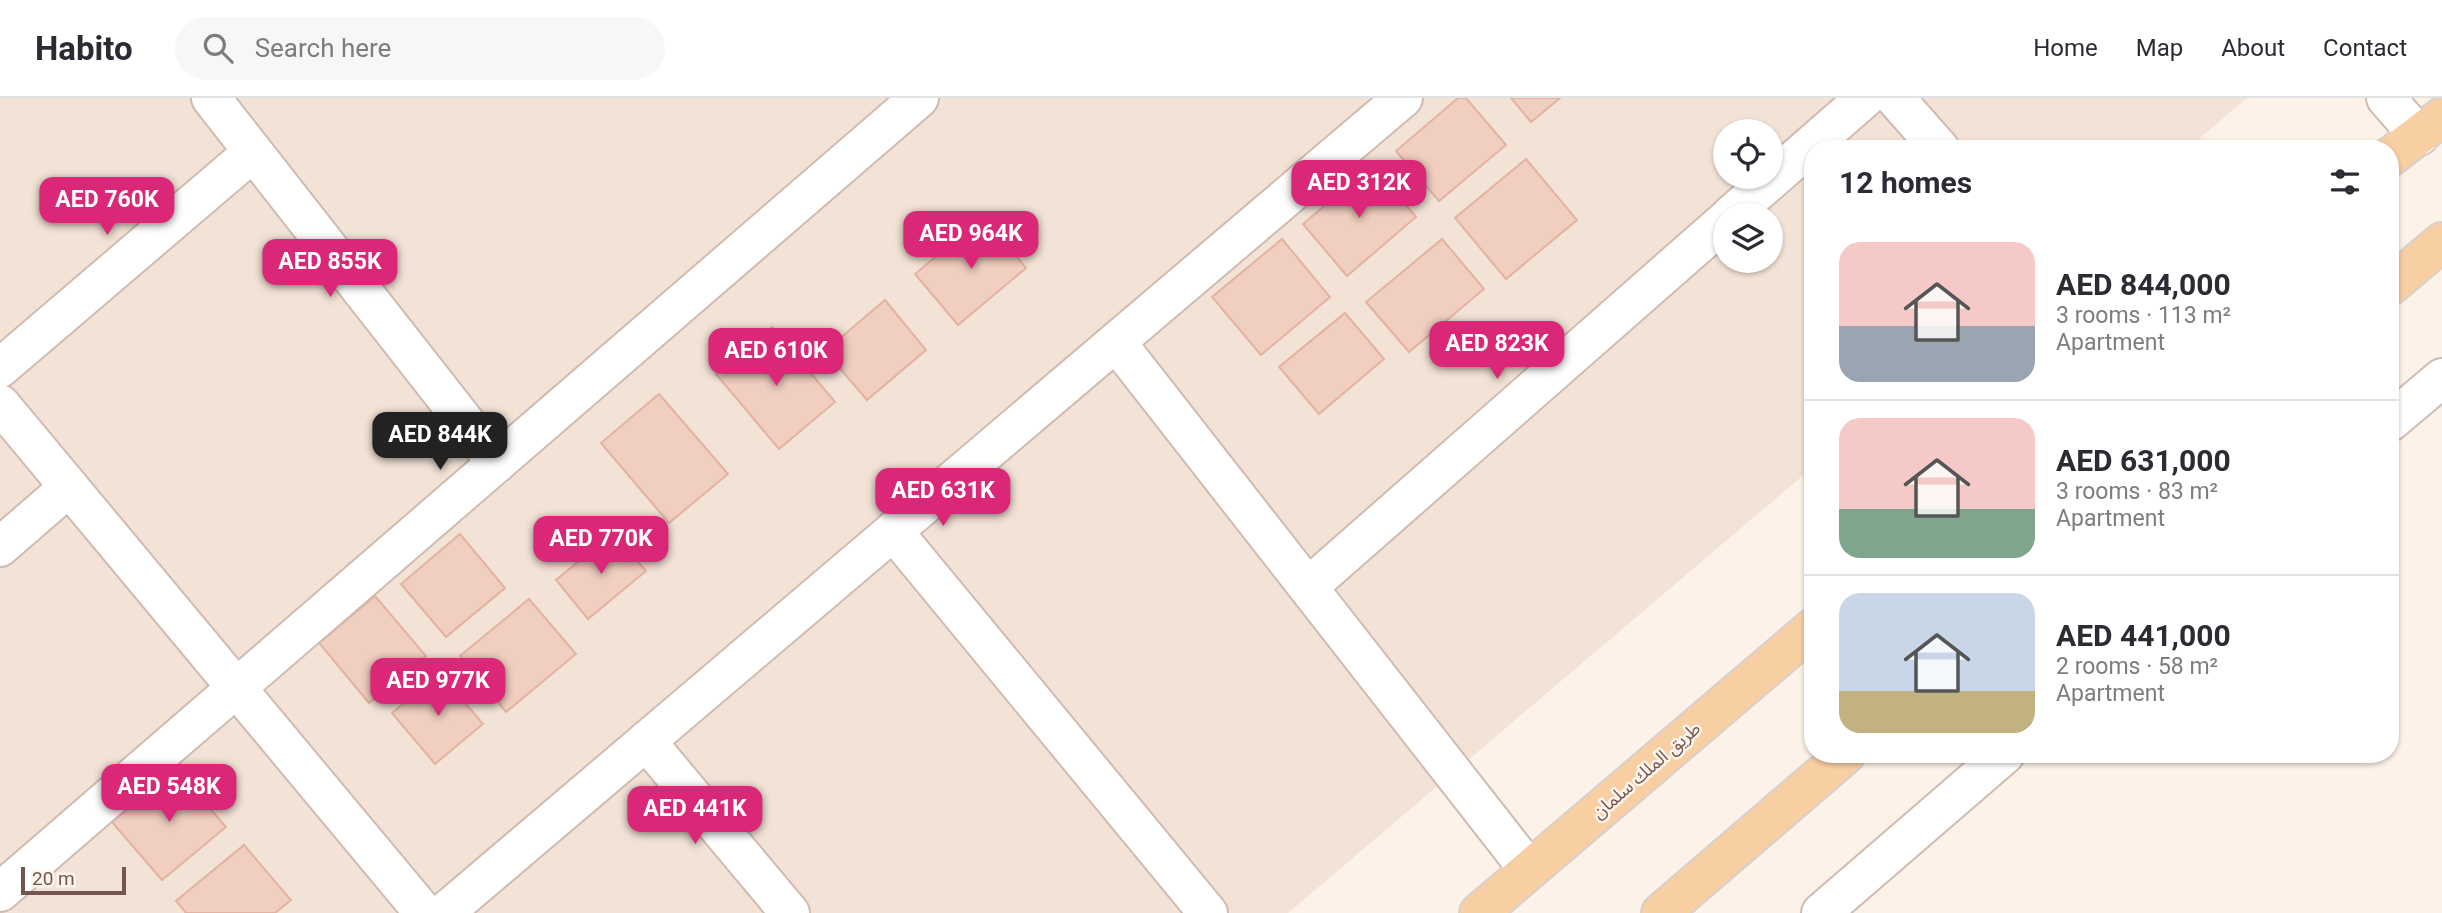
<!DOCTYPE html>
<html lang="en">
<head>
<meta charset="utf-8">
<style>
  body { margin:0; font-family:Roboto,"Noto Sans Arabic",sans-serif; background:#f7f7f7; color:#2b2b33; height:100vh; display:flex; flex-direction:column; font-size:26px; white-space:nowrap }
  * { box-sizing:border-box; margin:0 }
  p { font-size:23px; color:#7c7c81 }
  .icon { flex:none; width:38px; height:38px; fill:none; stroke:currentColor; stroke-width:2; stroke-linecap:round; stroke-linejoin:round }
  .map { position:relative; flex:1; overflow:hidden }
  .details { position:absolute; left:1804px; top:42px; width:595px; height:623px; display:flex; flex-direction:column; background:#fff; border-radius:28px; box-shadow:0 2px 5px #0004 }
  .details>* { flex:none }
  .tools { position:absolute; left:1713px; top:21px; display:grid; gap:14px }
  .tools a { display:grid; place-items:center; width:70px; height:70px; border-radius:50%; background:#fff; box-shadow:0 2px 5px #0004; font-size:35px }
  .scale { position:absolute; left:21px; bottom:18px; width:105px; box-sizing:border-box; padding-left:7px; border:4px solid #75564c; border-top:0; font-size:19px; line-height:24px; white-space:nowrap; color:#75564c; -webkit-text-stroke:5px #fef6ee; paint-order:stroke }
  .price { position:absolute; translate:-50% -60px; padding:0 16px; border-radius:14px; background:#db2777; color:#fff; font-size:23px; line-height:46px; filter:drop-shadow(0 2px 4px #0008) }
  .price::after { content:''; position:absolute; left:50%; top:42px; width:21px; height:16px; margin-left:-10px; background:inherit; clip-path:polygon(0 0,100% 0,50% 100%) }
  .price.current { background:#222; color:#fff }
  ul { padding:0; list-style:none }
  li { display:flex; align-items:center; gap:21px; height:175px; padding:0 35px }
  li+li { border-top:2px solid #e1e1e2 }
  li span { display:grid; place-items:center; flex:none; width:196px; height:140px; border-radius:21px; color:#555 }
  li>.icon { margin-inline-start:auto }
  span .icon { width:84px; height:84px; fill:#fffc; stroke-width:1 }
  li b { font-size:30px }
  h2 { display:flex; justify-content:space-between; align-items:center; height:84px; padding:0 35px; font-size:30px }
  header { display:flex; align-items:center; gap:42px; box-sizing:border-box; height:98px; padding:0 35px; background:#fff; border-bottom:2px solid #e1e1e2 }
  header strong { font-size:33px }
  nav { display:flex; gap:38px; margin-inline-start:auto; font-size:24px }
  .search { width:490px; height:63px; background:#f7f7f7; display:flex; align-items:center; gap:18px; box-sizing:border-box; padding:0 24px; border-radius:38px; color:#7c7c81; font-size:26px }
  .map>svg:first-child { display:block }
</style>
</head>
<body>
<header>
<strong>Habito</strong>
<div class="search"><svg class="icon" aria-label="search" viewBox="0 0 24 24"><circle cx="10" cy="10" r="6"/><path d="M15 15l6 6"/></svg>Search here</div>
<nav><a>Home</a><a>Map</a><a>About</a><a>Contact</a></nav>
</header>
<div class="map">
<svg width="2442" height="815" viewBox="0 0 2442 815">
  <rect width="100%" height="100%" fill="#fcf2e8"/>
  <path fill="#f3e3d6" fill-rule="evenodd" d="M0,0h2247l-60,51h-374v318l-525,446h-1288zM1726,33h45v46h-45zM1726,117h45v46h-45z"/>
  <g fill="#f0cec0" stroke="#e2b3a1" stroke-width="2">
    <polygon points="1458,0 1466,0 1506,47 1439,103 1396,53"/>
    <polygon points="1511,0 1560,0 1531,24"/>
    <polygon points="1526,61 1577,122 1506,181 1455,120"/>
    <polygon points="1372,67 1416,119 1347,178 1303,126"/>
    <polygon points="984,118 1026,170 958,227 915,176"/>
    <polygon points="1282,141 1330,199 1261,257 1212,199"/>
    <polygon points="1442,141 1484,191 1409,254 1366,204"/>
    <polygon points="885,202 926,252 867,302 825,253"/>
    <polygon points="1345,215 1384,261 1319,316 1279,269"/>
    <polygon points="772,229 835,304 779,351 716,276"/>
    <polygon points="659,296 728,376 669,425 601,345"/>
    <polygon points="613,435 646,473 588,521 556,482"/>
    <polygon points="460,436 505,490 446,539 401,486"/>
    <polygon points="375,498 426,558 369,605 319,545"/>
    <polygon points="529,501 576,556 506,614 460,558"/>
    <polygon points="440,575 483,626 435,666 392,615"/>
    <polygon points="176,671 226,729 162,782 112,724"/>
    <polygon points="244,747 291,802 275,815 186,815 176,803"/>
  </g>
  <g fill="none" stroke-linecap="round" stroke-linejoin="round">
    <defs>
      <g id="minor">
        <polyline points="211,0 497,365"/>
        <polyline points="1895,0 1940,51"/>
        <polyline points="2386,0 2419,38"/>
        <polyline points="1731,117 1865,0"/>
        <polyline points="1116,244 1529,772"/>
        <polyline points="0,270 253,54"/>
        <polyline points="0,306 424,815"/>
        <polyline points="2390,324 2442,280"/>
        <polyline points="893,433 1208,815"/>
        <polyline points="0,449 69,389"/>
        <polyline points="1308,489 1726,122"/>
        <polyline points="646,643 790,815"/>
        <polyline points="0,794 919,0"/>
        <polyline points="444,815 1403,0"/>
        <polyline points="1821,815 2005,656"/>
      </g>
      <g id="major">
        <polyline points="2390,59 2442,19"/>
        <polyline points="2390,188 2442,144"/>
        <polyline points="1479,815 1813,530"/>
        <polyline points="1661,815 1846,656"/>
      </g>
    </defs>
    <use href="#minor" stroke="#d0bbb0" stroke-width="42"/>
    <use href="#major" stroke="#d8d0cd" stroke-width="42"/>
    <use href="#minor" stroke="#fff" stroke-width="38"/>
    <use href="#major" stroke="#f8cea3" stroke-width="38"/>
  </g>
  <g text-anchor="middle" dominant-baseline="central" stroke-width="5" stroke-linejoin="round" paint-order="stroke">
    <g font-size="18" fill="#75564c" stroke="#fef6ee">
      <text transform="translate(1646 672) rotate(-41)">طريق الملك سلمان</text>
    </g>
  </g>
</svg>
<div class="tools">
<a><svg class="icon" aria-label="locate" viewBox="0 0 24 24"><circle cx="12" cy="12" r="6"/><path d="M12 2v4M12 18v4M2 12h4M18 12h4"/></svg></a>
<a><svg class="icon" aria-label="layers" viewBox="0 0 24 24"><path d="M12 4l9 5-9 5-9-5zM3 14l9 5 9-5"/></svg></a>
</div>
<div class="scale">20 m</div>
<b class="price" style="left:1359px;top:122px">AED 312K</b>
<b class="price" style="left:107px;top:139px">AED 760K</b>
<b class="price" style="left:971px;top:173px">AED 964K</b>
<b class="price" style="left:330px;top:201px">AED 855K</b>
<b class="price" style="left:1497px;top:283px">AED 823K</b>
<b class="price" style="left:776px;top:290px">AED 610K</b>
<b class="price current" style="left:440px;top:374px">AED 844K</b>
<b class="price" style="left:943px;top:430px">AED 631K</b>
<b class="price" style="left:601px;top:478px">AED 770K</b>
<b class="price" style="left:438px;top:620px">AED 977K</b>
<b class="price" style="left:169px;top:726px">AED 548K</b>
<b class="price" style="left:695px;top:748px">AED 441K</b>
<section class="details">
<h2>12 homes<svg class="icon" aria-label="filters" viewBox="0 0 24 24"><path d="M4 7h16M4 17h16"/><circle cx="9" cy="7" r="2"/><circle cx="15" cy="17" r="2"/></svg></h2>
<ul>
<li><span style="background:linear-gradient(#f6c9c9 60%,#9aa5b1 0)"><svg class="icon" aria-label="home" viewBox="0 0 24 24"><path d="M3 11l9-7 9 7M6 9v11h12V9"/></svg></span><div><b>AED 844,000</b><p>3 rooms · 113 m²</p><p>Apartment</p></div></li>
<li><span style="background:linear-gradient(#f6c9c9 65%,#7fa58c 0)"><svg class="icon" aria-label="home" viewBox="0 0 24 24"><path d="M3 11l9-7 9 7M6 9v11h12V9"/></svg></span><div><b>AED 631,000</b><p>3 rooms · 83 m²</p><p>Apartment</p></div></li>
<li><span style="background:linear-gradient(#c9d6e8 70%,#c2b280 0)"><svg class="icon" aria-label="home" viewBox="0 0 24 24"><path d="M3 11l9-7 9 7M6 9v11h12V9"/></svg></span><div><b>AED 441,000</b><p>2 rooms · 58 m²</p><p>Apartment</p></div></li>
</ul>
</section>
</div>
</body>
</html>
